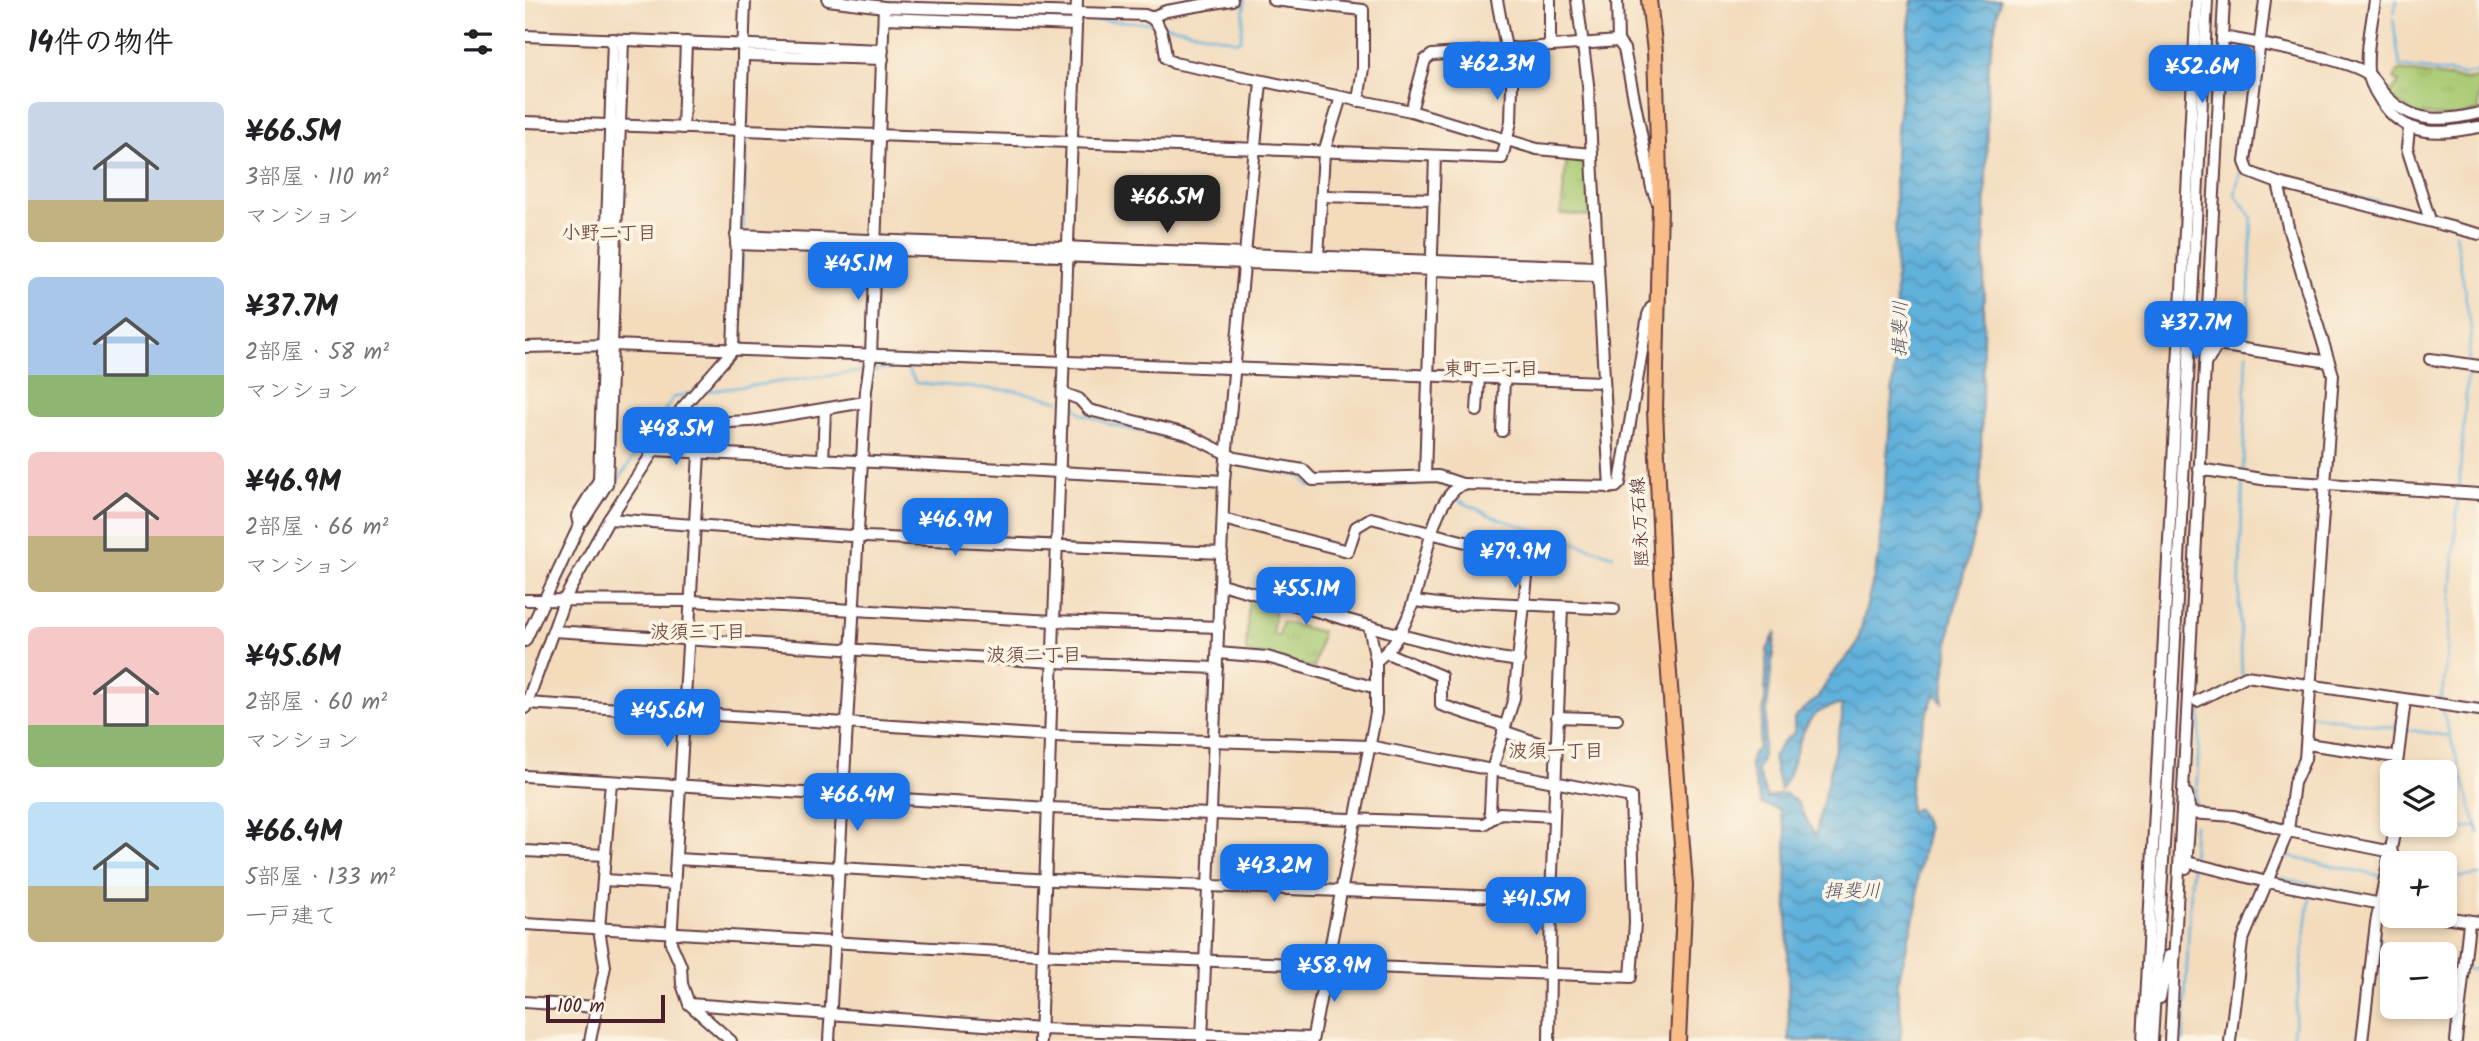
<!DOCTYPE html>
<html lang="ja">
<head>
<meta charset="utf-8">
<style>
  body { margin:0; font-family:Kalam,"Klee One",sans-serif; background:#f2f2f2; color:#202124; height:100vh; display:flex; flex-direction:column; font-size:26px; white-space:nowrap }
  * { box-sizing:border-box; margin:0 }
  p { font-size:23px; color:#757577 }
  .icon { flex:none; width:38px; height:38px; fill:none; stroke:currentColor; stroke-width:2; stroke-linecap:round; stroke-linejoin:round }
  .map { position:relative; flex:1; overflow:hidden }
  .side { display:flex; flex-direction:column; background:#fff; width:525px }
  .side>* { flex:none }
  .buttons { position:absolute; left:1855px; top:760px; display:grid; gap:14px }
  .buttons a { display:grid; place-items:center; width:77px; height:77px; border-radius:10px; background:#fff; box-shadow:0 4px 10px #0003; font-size:35px }
  .scale { position:absolute; left:21px; bottom:18px; width:119px; box-sizing:border-box; padding-left:7px; border:4px solid #4a1f2b; border-top:0; font-size:19px; line-height:24px; white-space:nowrap; color:#4a1f2b; -webkit-text-stroke:5px #fcf5e5; paint-order:stroke }
  .price { position:absolute; translate:-50% -60px; padding:0 16px; border-radius:14px; background:#1a73e8; color:#fff; font-size:23px; line-height:46px; filter:drop-shadow(0 2px 4px #0008) }
  .price::after { content:''; position:absolute; left:50%; top:42px; width:21px; height:16px; margin-left:-10px; background:inherit; clip-path:polygon(0 0,100% 0,50% 100%) }
  .price.current { background:#222; color:#fff }
  ul { padding:0; list-style:none }
  li { display:flex; align-items:center; gap:21px; height:175px; padding:0 28px }
  li span { display:grid; place-items:center; flex:none; width:196px; height:140px; border-radius:10px; color:#555 }
  li>.icon { margin-inline-start:auto }
  span .icon { width:84px; height:84px; fill:#fffc; stroke-width:1 }
  li b { font-size:30px }
  h2 { display:flex; justify-content:space-between; align-items:center; height:84px; padding:0 28px; font-size:30px }
  main { display:flex; flex:1; min-height:0 }
  .map>svg:first-child { display:block }
</style>
</head>
<body>
<main>
<section class="side">
<h2>14件の物件<svg class="icon" aria-label="filters" viewBox="0 0 24 24"><path d="M4 7h16M4 17h16"/><circle cx="9" cy="7" r="2"/><circle cx="15" cy="17" r="2"/></svg></h2>
<ul>
<li><span style="background:linear-gradient(#c9d6e8 70%,#c2b280 0)"><svg class="icon" aria-label="home" viewBox="0 0 24 24"><path d="M3 11l9-7 9 7M6 9v11h12V9"/></svg></span><div><b>¥66.5M</b><p>3部屋 · 110 m²</p><p>マンション</p></div></li>
<li><span style="background:linear-gradient(#a9c7e8 70%,#8fb573 0)"><svg class="icon" aria-label="home" viewBox="0 0 24 24"><path d="M3 11l9-7 9 7M6 9v11h12V9"/></svg></span><div><b>¥37.7M</b><p>2部屋 · 58 m²</p><p>マンション</p></div></li>
<li><span style="background:linear-gradient(#f6c9c9 60%,#c2b280 0)"><svg class="icon" aria-label="home" viewBox="0 0 24 24"><path d="M3 11l9-7 9 7M6 9v11h12V9"/></svg></span><div><b>¥46.9M</b><p>2部屋 · 66 m²</p><p>マンション</p></div></li>
<li><span style="background:linear-gradient(#f6c9c9 70%,#8fb573 0)"><svg class="icon" aria-label="home" viewBox="0 0 24 24"><path d="M3 11l9-7 9 7M6 9v11h12V9"/></svg></span><div><b>¥45.6M</b><p>2部屋 · 60 m²</p><p>マンション</p></div></li>
<li><span style="background:linear-gradient(#bfe0f5 60%,#c2b280 0)"><svg class="icon" aria-label="home" viewBox="0 0 24 24"><path d="M3 11l9-7 9 7M6 9v11h12V9"/></svg></span><div><b>¥66.4M</b><p>5部屋 · 133 m²</p><p>一戸建て</p></div></li>
</ul>
</section>
<div class="map">
<svg width="1954" height="1041" viewBox="0 0 1954 1041">
  <defs>
    <pattern id="park-tufts" width="24" height="20" patternUnits="userSpaceOnUse" patternTransform="scale(1.75)"><rect width="24" height="20" fill="#a7c971"/><path d="M3 7l-1-3M5 7V3M7 7l1-3M15 17l-1-3M17 17v-4M19 17l1-3" fill="none" stroke="#91ac62"/></pattern>
    <pattern id="water-waves" width="16" height="10" patternUnits="userSpaceOnUse" patternTransform="scale(1.75)"><rect width="16" height="10" fill="#60b1db"/><path d="M0 5q4-4 8 0t8 0" fill="none" stroke="#518fb2"/></pattern>
  </defs>
  <rect width="100%" height="100%" fill="#fcf5e5"/>
  <filter id="ink" filterUnits="userSpaceOnUse"><feTurbulence type="fractalNoise" baseFrequency=".0143" numOctaves="2"/><feDisplacementMap in="SourceGraphic" scale="14" xChannelSelector="R" yChannelSelector="G"/><feConvolveMatrix kernelMatrix="1 2 1 2 8 2 1 2 1" color-interpolation-filters="sRGB"/></filter>
  <filter id="wash" filterUnits="userSpaceOnUse"><feTurbulence type="fractalNoise" baseFrequency=".00686" numOctaves="4" result="noise"/><feDisplacementMap in="SourceGraphic" scale="28" xChannelSelector="R" yChannelSelector="G"/><feGaussianBlur stdDeviation="1.57" result="paint"/><feColorMatrix in="noise" values="0 0 0 0 0 0 0 0 0 0 0 0 0 0 0 0 0 1.4 0 .05"/><feComposite in="paint" operator="in"/></filter>
  <g filter="url(#wash)">
    <rect width="100%" height="100%" fill="#f3dbbc"/>
    <g fill="url(#park-tufts)" stroke="#78744e" stroke-width="2">
      <polygon points="1874,70 1943,80 1954,77 1954,111 1928,117 1891,115 1863,96 1874,83 1869,78"/>
      <polygon points="1042,154 1065,156 1067,216 1036,214"/>
      <polygon points="724,593 750,602 748,635 754,636 757,622 797,632 789,668 721,652"/>
    </g>
    <path fill="url(#water-waves)" stroke="#556883" stroke-width="2" d="M1387,0h88l-12,66 -8,444 -29,114 -9,79 -7,-10c-15,38 -27,78 -25,119l8,-4 9,20 -9,48 -1,29 -20,81 5,37 -2,18h-111l-3,-208 -7,-24 -18,-5 -11,-40 3,-11 5,-4 7,-50 2,-49 9,-19c-7,44 -8,88 -15,132l-4,7 10,28 17,-5 13,9 18,34 27,-118v-13c-50,3 -40,57 -62,85l-7,-32 9,-16 12,-9v-15l24,-21 12,-20 27,-32 22,-89 17,-209 -1,-199z"/>
    <g fill="none" stroke-linecap="round" stroke-linejoin="round">
      <g stroke="#60b1db" stroke-width="2.5">
        <polyline points="1869,13 1872,0"/>
        <polyline points="464,17 548,19"/>
        <polyline points="555,19 625,23"/>
        <polyline points="1868,19 1875,66 1939,75 1954,72"/>
        <polyline points="635,24 712,41 716,39 720,0"/>
        <polyline points="221,128 223,58"/>
        <polyline points="1717,163 1710,194 1727,218 1722,346"/>
        <polyline points="1759,179 1898,213"/>
        <polyline points="1910,216 1928,221"/>
        <polyline points="218,233 221,135"/>
        <polyline points="1930,233 1946,329 1943,361"/>
        <polyline points="214,345 218,247"/>
        <polyline points="346,371 381,366 391,383 493,391 534,401"/>
        <polyline points="181,391 214,356 214,352"/>
        <polyline points="176,392 340,371"/>
        <polyline points="541,403 549,404 556,413 587,425 669,444 697,459"/>
        <polyline points="703,462 775,476 784,486 830,484"/>
        <polyline points="1718,472 1722,353"/>
        <polyline points="847,483 888,486 910,482 921,485 925,489"/>
        <polyline points="1934,486 1943,367"/>
        <polyline points="929,494 935,501 969,517 1088,555"/>
        <polyline points="31,595 61,529 148,398 166,393"/>
        <polyline points="0,657 26,604"/>
        <polyline points="1717,675 1714,600 1718,479"/>
        <polyline points="1915,701 1920,678 1933,499"/>
        <polyline points="1917,709 1954,833"/>
        <polyline points="1787,715 1871,728 1872,720"/>
        <polyline points="1878,729 1923,736"/>
        <polyline points="1670,811 1676,709"/>
        <polyline points="1930,831 1951,826"/>
        <polyline points="1756,855 1856,876"/>
        <polyline points="1667,860 1669,825"/>
        <polyline points="1914,860 1914,863"/>
        <polyline points="1750,877 1851,898"/>
        <polyline points="1920,879 1954,875"/>
        <polyline points="1943,970 1954,970"/>
        <polyline points="1850,979 1855,937"/>
        <polyline points="1658,1041 1667,866"/>
        <polyline points="1767,1041 1785,897"/>
      </g>
    </g>
  </g>
  <g filter="url(#ink)">
    <g fill="none" stroke-linecap="round" stroke-linejoin="round">
      <defs>
        <g id="minor">
          <path d="M303,0l56,7 261,8c18,6 19,26 21,43l8,5 237,48 14,-51 7,-5 186,-14"/>
          <polyline points="552,0 529,621 694,627"/>
          <polyline points="748,0 838,10 838,68 833,101"/>
          <polyline points="972,0 981,48"/>
          <polyline points="1052,0 1063,84 1085,488"/>
          <polyline points="1092,0 1093,41 1099,49 1127,188 1132,201"/>
          <polyline points="1740,0 1720,162 1724,172 1753,183 1954,234"/>
          <path d="M1850,0c-3,23 -9,48 -7,71 1,11 7,21 13,30 25,38 58,33 98,26"/>
          <polyline points="627,17 641,11 707,0"/>
          <polyline points="359,18 551,25"/>
          <polyline points="0,36 358,50"/>
          <path d="M1697,37c29,5 126,22 146,37 7,5 11,15 17,21 27,29 59,27 94,18"/>
          <polyline points="1025,45 1025,0"/>
          <polyline points="218,55 358,59"/>
          <polyline points="886,111 1012,149 1067,154"/>
          <polyline points="0,122 977,158 986,122 988,48"/>
          <polyline points="158,128 161,42"/>
          <polyline points="1884,129 1882,148 1905,220"/>
          <polyline points="796,196 909,199"/>
          <polyline points="211,235 1071,267"/>
          <polyline points="211,244 1071,276"/>
          <polyline points="793,257 799,152 816,97"/>
          <polyline points="0,347 87,345 1077,382"/>
          <polyline points="1684,359 1692,345 1804,362"/>
          <polyline points="1905,359 1954,366"/>
          <polyline points="538,393 554,399 564,410 662,434 710,458 778,470 788,480 913,476 937,484"/>
          <polyline points="952,411 954,377"/>
          <polyline points="145,425 225,421 340,402"/>
          <polyline points="977,431 979,378"/>
          <polyline points="129,450 699,481"/>
          <polyline points="174,453 146,943 156,966 157,984 164,1004 206,1041"/>
          <polyline points="298,460 300,410"/>
          <polyline points="1674,469 1743,480 1954,494"/>
          <polyline points="900,476 910,156"/>
          <polyline points="84,519 341,537 697,553"/>
          <polyline points="698,519 823,551 831,527 846,518 1004,558 989,698 967,770 965,812 969,817"/>
          <polyline points="58,521 82,484 98,40"/>
          <polyline points="696,584 876,635 954,655 994,661"/>
          <polyline points="0,600 166,601 529,621 515,1041"/>
          <polyline points="890,601 929,606 949,602 1089,609"/>
          <polyline points="844,626 851,661"/>
          <polyline points="28,631 529,662 692,668"/>
          <polyline points="0,641 54,526 52,516 74,480 88,39"/>
          <polyline points="693,653 742,657 851,688"/>
          <polyline points="862,653 916,676 916,705 980,726"/>
          <polyline points="1672,701 1721,676 1954,710"/>
          <polyline points="0,708 40,598 84,519 157,408 208,350 220,0"/>
          <polyline points="1032,717 1092,719"/>
          <polyline points="978,731 1031,749"/>
          <polyline points="1782,744 1871,757"/>
          <polyline points="1871,772 1880,700"/>
          <polyline points="0,776 524,808 959,824 975,813 1028,816"/>
          <polyline points="1662,794 1665,813 1709,816 1763,831 1867,852"/>
          <polyline points="0,851 80,855"/>
          <polyline points="151,859 528,880 1026,899"/>
          <polyline points="1662,862 1742,882 1867,906"/>
          <polyline points="1661,868 1665,813"/>
          <polyline points="78,880 149,884"/>
          <polyline points="1904,915 1954,922"/>
          <polyline points="0,924 511,954 1106,977 1110,923 1106,797 844,746 527,736 1,703"/>
          <polyline points="1635,998 1644,956"/>
          <polyline points="0,1002 71,1007"/>
          <polyline points="164,1004 516,1029 787,1038"/>
          <polyline points="65,1041 80,966 74,929 86,782"/>
          <polyline points="304,1041 341,390 346,355 359,7"/>
          <polyline points="677,1041 699,481 736,82"/>
          <path d="M787,1041l64,-328v-52c57,-43 39,-148 86,-177l154,3 4,-4 28,-168 3,-7 7,-1"/>
          <polyline points="1024,1041 1026,899 1037,607"/>
          <polyline points="1618,1041 1672,0"/>
          <polyline points="1627,1041 1643,779 1682,0"/>
          <polyline points="1645,1041 1699,0"/>
          <polyline points="1705,1041 1717,942 1763,831 1769,783 1780,759 1808,375 1764,231 1753,183"/>
          <polyline points="1837,1041 1851,923 1871,824"/>
          <polyline points="1931,1041 1944,923"/>
        </g>
        <polyline id="major" points="1124,0 1130,52 1135,206 1130,410 1138,594 1160,885 1153,1041"/>
      </defs>
      <use href="#minor" stroke="#633b41" stroke-width="14"/>
      <use href="#major" stroke="#633b41" stroke-width="18"/>
      <use href="#minor" stroke="#fff" stroke-width="10"/>
      <use href="#major" stroke="#f8bd89" stroke-width="14"/>
    </g>
  </g>
  <g text-anchor="middle" dominant-baseline="central" stroke-width="7" stroke-linejoin="round" paint-order="stroke">
    <g font-size="18" fill="#4a1f2b" stroke="#fcf5e5">
      <text transform="translate(1116 522) rotate(-93)">脛永万石線</text>
    </g>
    <g font-size="19" font-weight="bold" fill="#7a514a" stroke="#fcf5e5">
      <text x="84" y="234">小野二丁目</text>
      <text x="966" y="370">東町二丁目</text>
      <text x="173" y="633">波須三丁目</text>
      <text x="509" y="656">波須二丁目</text>
      <text x="1031" y="752">波須一丁目</text>
    </g>
    <g font-size="19" font-style="italic" fill="#525269" stroke="#fcf5e5">
      <text transform="translate(1376 329) rotate(-89)">揖斐川</text>
      <text x="1327" y="892">揖斐川</text>
    </g>
  </g>
</svg>
<div class="buttons">
<a><svg class="icon" aria-label="layers" viewBox="0 0 24 24"><path d="M12 4l9 5-9 5-9-5zM3 14l9 5 9-5"/></svg></a>
<a>+</a>
<a>−</a>
</div>
<div class="scale">100 m</div>
<b class="price" style="left:972px;top:102px">¥62.3M</b>
<b class="price" style="left:1677px;top:105px">¥52.6M</b>
<b class="price current" style="left:642px;top:235px">¥66.5M</b>
<b class="price" style="left:333px;top:302px">¥45.1M</b>
<b class="price" style="left:1671px;top:361px">¥37.7M</b>
<b class="price" style="left:151px;top:467px">¥48.5M</b>
<b class="price" style="left:430px;top:558px">¥46.9M</b>
<b class="price" style="left:990px;top:590px">¥79.9M</b>
<b class="price" style="left:781px;top:627px">¥55.1M</b>
<b class="price" style="left:142px;top:749px">¥45.6M</b>
<b class="price" style="left:332px;top:833px">¥66.4M</b>
<b class="price" style="left:749px;top:904px">¥43.2M</b>
<b class="price" style="left:1011px;top:937px">¥41.5M</b>
<b class="price" style="left:809px;top:1004px">¥58.9M</b>
</div>
</main>
</body>
</html>
